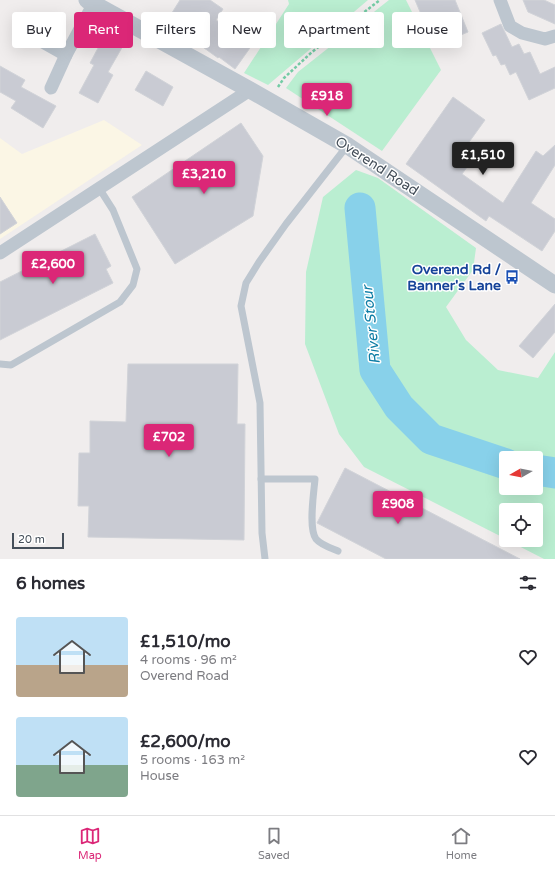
<!DOCTYPE html>
<html lang="en">
<head>
<meta charset="utf-8">
<style>
  body { margin:0; font-family:"Varela Round",sans-serif; background:#f2f2f3; color:#2b2b33; height:100vh; display:flex; flex-direction:column; font-size:15px; white-space:nowrap }
  * { box-sizing:border-box; margin:0 }
  p { font-size:13px; color:#7c7c81 }
  .icon { flex:none; width:22px; height:22px; fill:none; stroke:currentColor; stroke-width:2; stroke-linecap:round; stroke-linejoin:round }
  .map { position:relative; height:559px; overflow:hidden }
  .sheet { display:flex; flex-direction:column; background:#fff; flex:1 }
  .sheet>* { flex:none }
  .hud { position:absolute; left:12px; top:12px; width:531px; height:36px; display:flex; gap:8px }
  .needle { width:26px; rotate:261deg }
  .fabs { position:absolute; left:499px; top:451px; display:grid; gap:8px }
  .fabs a { display:grid; place-items:center; width:44px; height:44px; border-radius:4px; background:#fff; box-shadow:0 4px 16px #0002; font-size:20px }
  .scale { position:absolute; left:12px; bottom:10px; width:52px; box-sizing:border-box; padding-left:4px; border:2px solid #454f5a; border-top:0; font-size:11px; line-height:14px; white-space:nowrap; color:#454f5a; -webkit-text-stroke:3px #fff; paint-order:stroke }
  .price { position:absolute; translate:-50% -34px; padding:0 9px; border-radius:4px; background:#db2777; color:#fff; font-size:13px; line-height:26px; filter:drop-shadow(0 1px 2px #0008) }
  .price::after { content:''; position:absolute; left:50%; top:24px; width:12px; height:9px; margin-left:-6px; background:inherit; clip-path:polygon(0 0,100% 0,50% 100%) }
  .price.selected { background:#222; color:#fff }
  ul { padding:0; list-style:none }
  li { display:flex; align-items:center; gap:12px; height:100px; padding:0 16px }
  li span { display:grid; place-items:center; flex:none; width:112px; height:80px; border-radius:4px; color:#555 }
  li>.icon { margin-inline-start:auto }
  span .icon { width:48px; height:48px; fill:#fffc; stroke-width:1 }
  li b { font-size:17px }
  h2 { display:flex; justify-content:space-between; align-items:center; height:48px; padding:0 16px; font-size:17px }
  .tag { padding:0 14px; border-radius:4px; background:#fff; box-shadow:0 4px 16px #0002; font-size:14px; line-height:36px }
  .tag.selected { background:#db2777; color:#fff }
  .tab-bar { display:flex; justify-content:space-around; align-items:center; height:56px; border-top:1px solid #e1e1e2; background:#fff; font-size:11px; color:#7c7c81 }
  .tab-bar a { display:grid; justify-items:center; gap:2px }
  .tab-bar .selected { color:#db2777 }
  .map>svg:first-child { display:block }
</style>
</head>
<body>
<div class="map">
<svg width="555" height="559" viewBox="0 0 555 559">
  <rect width="100%" height="100%" fill="#f0eded"/>
  <polygon fill="#fbf6e5" points="104,120 142,145 0,239 0,138 22,154"/>
  <g fill="#baeed1" fill-rule="evenodd">
    <polygon points="288,0 368,0 268,85 244,73 289,4"/>
    <polygon points="389,0 406,0 441,70 382,151 286,88 298,72"/>
    <path d="M356,170l22,8 98,70 -3,22 -27,37 20,33 32,30 40,8 17,-26v207h-11l-37,-19h29v-30h-30v29l-142,-72 -25,-33 -34,-90 1,-72 17,-75zM506,458h30v30h-30z"/>
  </g>
  <g fill="none" stroke-linecap="round" stroke-linejoin="round">
    <g stroke="#88d1ea" stroke-width="31">
      <polyline points="360,208 375,370 399,407 431,439 506,464"/>
      <polyline points="536,470 555,473"/>
    </g>
  </g>
  <g fill="#c9cbd3" stroke="#d1d3d8">
    <polygon points="180,0 210,0 223,9 216,20 252,45 235,69 219,57 218,58 200,45 199,46 165,24"/>
    <polygon points="415,0 455,0 468,32 439,44 431,24 426,26"/>
    <polygon points="523,0 544,0 555,5 555,24 528,12"/>
    <polygon points="501,24 512,47 519,44 524,54 530,52 540,74 555,67 555,88 529,100 516,72 510,75 505,64 501,65 496,55 493,56 482,33"/>
    <polygon points="105,35 124,44 108,72 113,75 98,103 79,93 94,65 90,63"/>
    <polygon points="0,66 25,80 21,87 56,106 43,128 11,108 16,101 0,92"/>
    <polygon points="146,71 173,87 163,106 135,90"/>
    <polygon points="453,97 485,120 459,156 470,163 462,174 503,203 536,151 543,156 555,145 555,165 531,203 555,219 555,231 542,251 489,216 486,221 406,164"/>
    <polygon points="241,123 263,156 253,216 175,264 132,197"/>
    <polygon points="0,197 17,223 0,234"/>
    <polygon points="95,234 111,266 106,269 113,283 0,340 0,282"/>
    <polygon points="555,304 555,332 533,358 519,346"/>
    <polygon points="128,364 238,364 237,424 245,424 244,540 88,537 89,506 78,506 79,453 90,453 90,421 126,422"/>
    <polygon points="345,468 520,559 386,559 317,523"/>
  </g>
  <g fill="none" stroke-linecap="round" stroke-linejoin="round">
    <polyline stroke="#73cba4" stroke-width="2.5" stroke-dasharray="3 2" stroke-linecap="butt" points="278,87 284,78 312,52 380,0"/>
    <g stroke="#bdc6cf" stroke-width="7">
      <polyline points="0,364 11,365 120,302 133,285 137,269 113,210 99,188"/>
      <path d="M261,479h54c-1,13 -7,49 1,60 5,6 15,9 22,12"/>
      <polyline points="265,559 262,533 260,403 241,306 246,283 259,262 286,224 347,146"/>
    </g>
    <g stroke="#bdc6cf" stroke-width="13">
      <polyline points="500,0 510,26 522,33 545,39 555,36"/>
      <polyline points="27,33 66,55"/>
      <polyline points="51,88 66,55 94,3"/>
      <polyline points="0,253 250,90"/>
    </g>
    <polyline stroke="#bdc6cf" stroke-width="17" points="87,0 250,90 348,146 555,285"/>
  </g>
  <defs>
    <symbol id="bus-bare" viewBox="-9 -9 18 18"><path d="M-5-6H5V4H4V6H2V4H-2V6H-4V4H-5ZM-3.5-4V0h7V-4ZM-3.5 1.2v1.5H-2V1.2ZM2 1.2v1.5H3.5V1.2Z" fill="#1a4fb4" stroke="#fff" stroke-width="2.5" paint-order="stroke"/></symbol>
  </defs>
  <g fill-rule="evenodd">
    <use href="#bus-bare" x="502" y="267" width="20" height="20"/>
  </g>
  <g text-anchor="middle" dominant-baseline="central" stroke-width="3" stroke-linejoin="round" paint-order="stroke">
    <g font-size="14" fill="#454f5a" stroke="#fff">
      <text transform="translate(377 166) rotate(33)">Overend Road</text>
    </g>
    <g font-size="14" font-weight="bold" fill="#164399" stroke="#fff" text-anchor="end">
      <text x="501" y="269">Overend Rd /<tspan x="501" dy="16">Banner's Lane</tspan></text>
    </g>
    <g font-size="15" font-style="italic" fill="#0e7da5" stroke="#fff">
      <text transform="translate(371 325) rotate(-96)">River Stour</text>
    </g>
  </g>
</svg>
<div class="fabs">
<a><svg class="needle" viewBox="-14 -14 28 28"><path d="M0-13l5 13h-10z" fill="#e53935"/><path d="M0 13l5-13h-10z" fill="#7c7c81"/></svg></a>
<a><svg class="icon" aria-label="locate" viewBox="0 0 24 24"><circle cx="12" cy="12" r="6"/><path d="M12 2v4M12 18v4M2 12h4M18 12h4"/></svg></a>
</div>
<div class="scale">20 m</div>
<b class="price" style="left:327px;top:117px">£918</b>
<b class="price selected" style="left:483px;top:176px">£1,510</b>
<b class="price" style="left:204px;top:195px">£3,210</b>
<b class="price" style="left:53px;top:285px">£2,600</b>
<b class="price" style="left:169px;top:458px">£702</b>
<b class="price" style="left:398px;top:525px">£908</b>
<div class="hud">
<a class="tag">Buy</a>
<a class="tag selected">Rent</a>
<a class="tag">Filters</a>
<a class="tag">New</a>
<a class="tag">Apartment</a>
<a class="tag">House</a>
</div>
</div>
<section class="sheet">
<h2>6 homes<svg class="icon" aria-label="filters" viewBox="0 0 24 24"><path d="M4 7h16M4 17h16"/><circle cx="9" cy="7" r="2"/><circle cx="15" cy="17" r="2"/></svg></h2>
<ul>
<li><span style="background:linear-gradient(#bfe0f5 60%,#b9a48a 0)"><svg class="icon" aria-label="home" viewBox="0 0 24 24"><path d="M3 11l9-7 9 7M6 9v11h12V9"/></svg></span><div><b>£1,510/mo</b><p>4 rooms · 96 m²</p><p>Overend Road</p></div><svg class="icon" aria-label="heart" viewBox="0 0 24 24"><path d="M12 20l-8-8c-3-5 5-10 8-4 3-6 11-1 8 4z"/></svg></li>
<li><span style="background:linear-gradient(#bfe0f5 60%,#7fa58c 0)"><svg class="icon" aria-label="home" viewBox="0 0 24 24"><path d="M3 11l9-7 9 7M6 9v11h12V9"/></svg></span><div><b>£2,600/mo</b><p>5 rooms · 163 m²</p><p>House</p></div><svg class="icon" aria-label="heart" viewBox="0 0 24 24"><path d="M12 20l-8-8c-3-5 5-10 8-4 3-6 11-1 8 4z"/></svg></li>
</ul>
</section>
<nav class="tab-bar">
<a class="selected"><svg class="icon" aria-label="map" viewBox="0 0 24 24"><path d="M3 6l6-2 6 2 6-2v14l-6 2-6-2-6 2zM9 4v14M15 6v14"/></svg>Map</a>
<a><svg class="icon" aria-label="saved" viewBox="0 0 24 24"><path d="M7 4h10v16l-5-4-5 4z"/></svg>Saved</a>
<a><svg class="icon" aria-label="home" viewBox="0 0 24 24"><path d="M3 11l9-7 9 7M6 9v11h12V9"/></svg>Home</a>
</nav>
</body>
</html>
